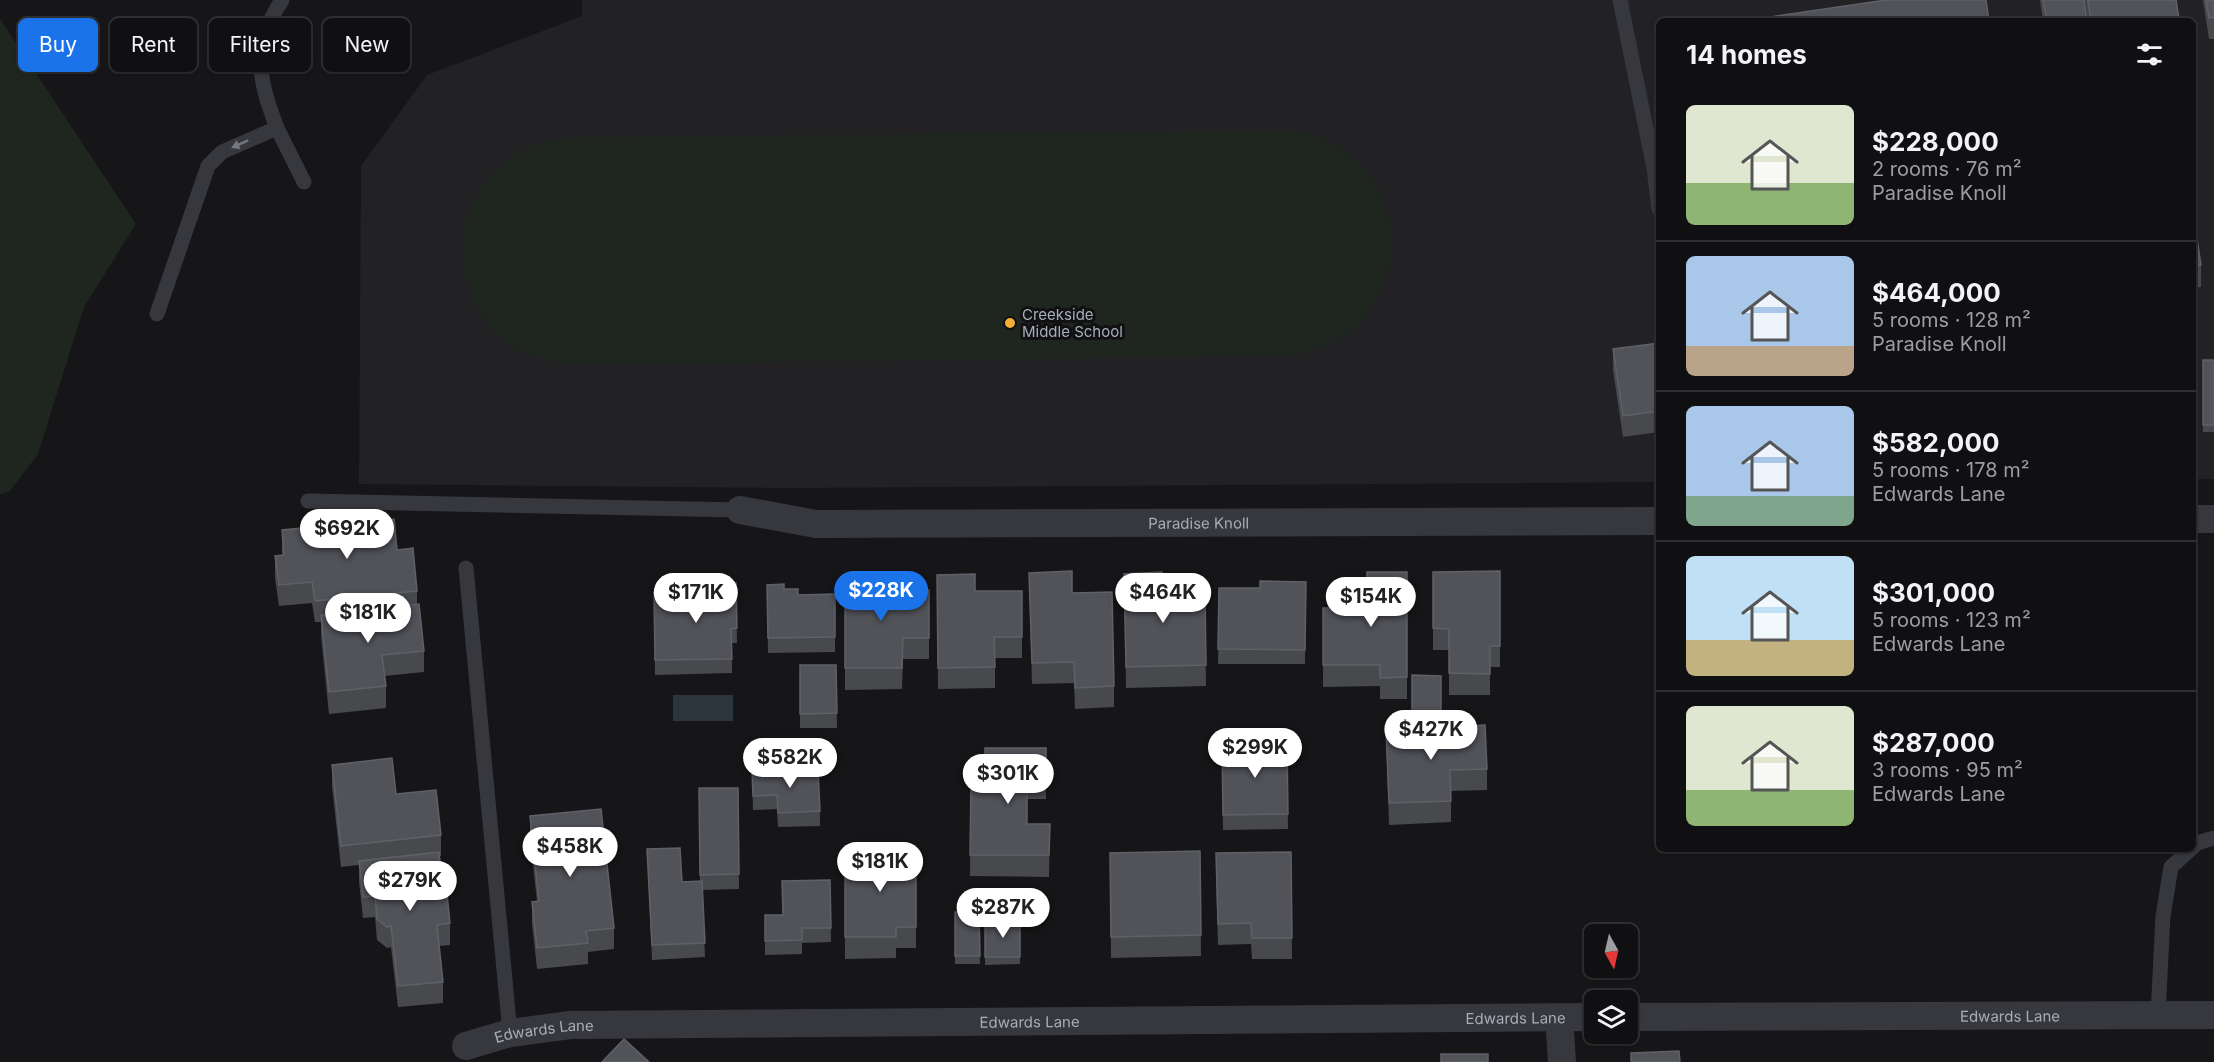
<!DOCTYPE html>
<html lang="en">
<head>
<meta charset="utf-8">
<style>
  body { margin:0; font-family:Inter,sans-serif; background:#19191b; color:#f1f3f6; height:100vh; display:flex; flex-direction:column; font-size:22px; white-space:nowrap }
  * { box-sizing:border-box; margin:0 }
  p { font-size:20px; color:#9c9d9f }
  .icon { flex:none; width:33px; height:33px; fill:none; stroke:currentColor; stroke-width:2; stroke-linecap:round; stroke-linejoin:round }
  .map { position:relative; flex:1; overflow:hidden }
  .side { position:absolute; left:1656px; top:18px; width:540px; height:834px; display:flex; flex-direction:column; background:#101012; border-radius:9px; box-shadow:0 2px 4px #0004,0 0 0 2px #303032 }
  .side>* { flex:none }
  .hud { position:absolute; left:18px; top:18px; width:570px; height:54px; display:flex; gap:12px }
  .needle { width:39px; rotate:172deg }
  .tools { position:absolute; left:1584px; top:924px; display:grid; gap:12px }
  .tools a { display:grid; place-items:center; width:54px; height:54px; border-radius:9px; background:#101012; box-shadow:0 2px 4px #0004,0 0 0 2px #303032; font-size:30px }
  .price { position:absolute; translate:-50% -51px; padding:0 14px; border-radius:21px; background:#fff; color:#222; font-size:20px; line-height:39px; filter:drop-shadow(0 2px 3px #0008) }
  .price::after { content:''; position:absolute; left:50%; top:36px; width:18px; height:14px; margin-left:-9px; background:inherit; clip-path:polygon(0 0,100% 0,50% 100%) }
  .price.current { background:#1a73e8; color:#fff }
  ul { padding:0; list-style:none }
  li { display:flex; align-items:center; gap:18px; height:150px; padding:0 30px }
  li+li { border-top:2px solid #303032 }
  li span { display:grid; place-items:center; flex:none; width:168px; height:120px; border-radius:9px; color:#555 }
  li>.icon { margin-inline-start:auto }
  span .icon { width:72px; height:72px; fill:#fffc; stroke-width:1 }
  li b { font-size:26px }
  h2 { display:flex; justify-content:space-between; align-items:center; height:72px; padding:0 30px; font-size:26px }
  .pill { padding:0 21px; border-radius:9px; background:#101012; box-shadow:0 2px 4px #0004,0 0 0 2px #303032; font-size:21px; line-height:54px }
  .pill.current { background:#1a73e8; color:#fff }
  .map>svg:first-child { display:block }
</style>
</head>
<body>
<div class="map">
<svg width="2214" height="1062" viewBox="0 0 2214 1062">
  <rect width="100%" height="100%" fill="#161618"/>
  <polygon fill="#222225" points="582,0 2214,0 2214,479 2193,479 2193,21 1659,21 1659,482 787,488 359,484 361,166 427,75 582,16"/>
  <g fill="#1e261f">
    <polygon points="0,19 136,224 84,307 38,454 9,492 0,494"/>
    <path d="M1263,130c13,1 29,-1 41,3 68,19 106,86 79,152 -7,16 -17,34 -31,45 -20,14 -40,20 -63,26l-703,8c-28,-2 -50,-4 -74,-19 -45,-29 -60,-89 -42,-137 9,-24 30,-44 51,-57 11,-6 27,-9 39,-13z"/>
  </g>
  <rect fill="#2c353c" x="673" y="695" width="60" height="26"/>
  <g fill="none" stroke-linecap="round" stroke-linejoin="round">
    <g stroke="#37383d" stroke-width="15">
      <polyline points="1620,0 1654,168 1659,209"/>
      <path d="M277,128c-19,-50 -26,-81 5,-128"/>
      <polyline points="157,314 208,166 222,152 277,128 304,182"/>
      <polyline points="308,501 740,510"/>
      <polyline points="466,568 510,1033"/>
      <polyline points="2193,847 2197,843 2214,838"/>
      <polyline points="2158,1015 2163,916 2171,867 2191,849"/>
    </g>
    <g stroke="#37383d" stroke-width="28">
      <path id="s1" d="M740,510l76,14 843,-3"/>
      <polyline points="2193,519 2214,519"/>
      <polyline points="1559,1017 1562,1062"/>
      <path id="s2" d="M1628,1017l586,-2"/>
      <path id="s3" d="M466,1046l44,-13 60,-8 1024,-8"/>
    </g>
  </g>
  <g fill="#47494d">
    <polygon points="2040,0 2084,0 2087,21 2043,21"/>
    <polygon points="2085,0 2176,0 2179,21 2088,21"/>
    <polygon points="2203,0 2214,0 2214,39 2209,39"/>
    <polygon points="2193,213 2201,265 2201,287 2193,288"/>
    <polygon points="1659,343 1659,432 1623,437 1613,370 1613,349"/>
    <rect x="2203" y="360" width="11" height="72"/>
    <polygon points="282,530 397,550 417,591 417,605 424,651 424,672 384,676 386,686 386,708 329,714 321,636 321,622 315,622 312,603 279,606 275,578 275,556 282,555"/>
    <polygon points="1500,571 1500,667 1490,667 1490,695 1449,695 1449,650 1433,650 1433,572"/>
    <polygon points="1407,572 1407,699 1380,699 1380,686 1323,687 1323,608 1367,608"/>
    <polygon points="1029,573 1072,593 1114,686 1114,707 1075,709 1074,683 1032,684"/>
    <polygon points="845,574 884,591 929,590 929,659 903,659 902,689 845,690"/>
    <polygon points="1124,574 1162,592 1205,592 1206,686 1126,688"/>
    <polygon points="937,575 975,591 1022,591 1022,658 995,658 995,688 938,689"/>
    <polygon points="1306,582 1305,664 1218,664 1219,588 1260,588"/>
    <polygon points="736,583 737,643 732,643 732,673 655,675 654,592 683,598 699,597"/>
    <polygon points="767,585 784,589 798,595 835,594 835,652 768,653"/>
    <polygon points="800,665 836,665 837,728 800,728"/>
    <polygon points="1412,675 1441,676 1441,727 1487,769 1487,790 1451,791 1451,822 1389,825 1386,730 1412,728"/>
    <polygon points="1222,743 1287,743 1288,829 1223,830"/>
    <polygon points="1046,748 1046,799 1027,799 1027,824 1050,824 1049,877 970,876 971,784 985,784"/>
    <polygon points="332,765 396,794 441,835 441,856 439,856 443,894 450,923 450,945 439,946 443,982 443,1003 398,1007 391,947 387,948 377,940 375,917 363,918 359,882 359,865 341,867 332,786"/>
    <polygon points="752,772 820,811 820,826 778,827 777,809 753,810"/>
    <polygon points="699,788 738,788 739,889 702,890 705,957 652,960 647,849 682,882 700,881"/>
    <polygon points="530,816 614,928 614,949 588,952 588,964 537,969 532,923 532,902 537,901 530,838"/>
    <polygon points="1200,851 1201,956 1111,958 1110,853"/>
    <polygon points="845,852 916,852 916,948 896,948 896,958 845,959"/>
    <polygon points="1291,852 1292,959 1252,959 1251,944 1218,945 1216,874"/>
    <polygon points="830,880 831,942 802,943 802,954 765,955 765,915 782,915"/>
    <polygon points="955,912 979,912 980,964 955,964"/>
    <polygon points="1020,921 1020,964 985,965 985,922"/>
  </g>
  <g fill="#525359" stroke="#5f6168" stroke-width="1.5">
    <polygon points="1886,0 1986,0 1989,21 1743,21"/>
    <polygon points="2043,0 2084,0 2087,21 2047,21"/>
    <polygon points="2088,0 2176,0 2179,19 2168,21 2091,21"/>
    <polygon points="2206,0 2214,0 2214,17 2209,18"/>
    <polygon points="2193,213 2201,265 2193,267"/>
    <polygon points="1659,343 1659,411 1623,416 1613,349"/>
    <rect x="2203" y="360" width="11" height="65"/>
    <polygon points="394,519 397,550 413,548 417,591 315,601 312,582 279,585 275,556 284,555 282,530"/>
    <polygon points="1072,571 1072,593 1112,592 1114,686 1075,688 1074,662 1032,663 1029,573"/>
    <polygon points="1500,571 1500,646 1490,646 1490,674 1449,673 1449,629 1433,628 1433,572"/>
    <polygon points="1162,572 1162,592 1205,592 1206,665 1126,667 1124,574"/>
    <polygon points="1367,572 1407,572 1407,677 1380,678 1380,665 1323,665 1323,608 1367,608"/>
    <polygon points="845,574 884,574 884,591 929,590 929,638 903,638 902,668 845,668"/>
    <polygon points="975,574 975,591 1022,591 1022,637 994,637 995,667 938,668 937,575"/>
    <polygon points="1260,581 1306,582 1305,650 1218,649 1219,588 1260,588"/>
    <polygon points="736,583 737,628 731,629 732,659 655,660 654,592 683,592 683,598 699,597 699,584"/>
    <polygon points="784,584 784,589 798,589 798,595 835,594 835,637 768,638 767,585"/>
    <polygon points="419,604 424,651 382,655 386,686 329,692 321,615"/>
    <polygon points="800,665 836,665 837,713 800,714"/>
    <polygon points="1412,675 1441,676 1441,726 1412,726"/>
    <polygon points="1485,725 1487,769 1450,770 1451,801 1389,803 1386,730"/>
    <polygon points="1222,743 1287,743 1288,814 1223,815"/>
    <polygon points="985,748 1046,748 1046,778 1027,778 1027,824 1050,824 1049,855 970,855 971,784 985,784"/>
    <polygon points="392,758 396,794 436,790 441,835 341,846 332,765"/>
    <polygon points="818,770 820,811 778,813 777,795 753,796 752,772"/>
    <polygon points="699,788 738,788 739,874 700,875"/>
    <polygon points="601,809 614,928 586,931 588,943 537,948 532,902 539,901 530,816"/>
    <polygon points="680,848 682,882 702,881 705,943 652,945 647,849"/>
    <polygon points="1200,851 1201,935 1111,937 1110,853"/>
    <polygon points="439,852 443,894 447,894 450,923 437,925 443,982 398,986 391,926 387,927 377,919 375,896 363,897 359,861"/>
    <polygon points="845,852 916,852 916,927 896,927 896,937 845,937"/>
    <polygon points="1291,852 1292,938 1252,938 1251,923 1218,924 1216,853"/>
    <polygon points="830,880 831,928 802,928 802,940 765,941 765,915 783,915 782,881"/>
    <polygon points="955,912 979,912 980,956 955,956"/>
    <polygon points="1020,921 1020,957 985,957 985,922"/>
    <polygon points="624,1039 649,1062 602,1062"/>
    <polygon points="1679,1051 1680,1062 1631,1062 1631,1053"/>
    <rect x="1441" y="1054" width="47" height="8"/>
  </g>
  <defs><path id="oneway-solid" d="M-6-.8H1V-3.2L6.5 0L1 3.2V.8H-6Z" transform="scale(1.5)"/></defs>
  <use fill="#757881" href="#oneway-solid" transform="translate(240 144) rotate(156)"/>
  <circle fill="#f2b134" stroke="#111113" stroke-width="2" cx="1010" cy="323" r="6"/>
  <g text-anchor="middle" dominant-baseline="central" stroke-width="6" stroke-linejoin="round" paint-order="stroke">
    <g font-size="15" fill="#a8adb8" stroke="#111113" text-anchor="start">
      <text x="1022" y="314">Creekside<tspan x="1022" dy="17">Middle School</tspan></text>
    </g>
    <g font-size="15" fill="#a8adb8" stroke="#111113">
      <text stroke="none"><textPath href="#s1" startOffset="460">Paradise Knoll</textPath></text>
      <text stroke="none"><textPath href="#s2" startOffset="382">Edwards Lane</textPath></text>
      <text stroke="none"><textPath href="#s3" startOffset="1052">Edwards Lane</textPath></text>
      <text stroke="none"><textPath href="#s3" startOffset="566">Edwards Lane</textPath></text>
      <text stroke="none"><textPath href="#s3" startOffset="80">Edwards Lane</textPath></text>
    </g>
  </g>
</svg>
<div class="tools">
<a><svg class="needle" viewBox="-14 -14 28 28"><path d="M0-13l5 13h-10z" fill="#e53935"/><path d="M0 13l5-13h-10z" fill="#9c9d9f"/></svg></a>
<a><svg class="icon" aria-label="layers" viewBox="0 0 24 24"><path d="M12 4l9 5-9 5-9-5zM3 14l9 5 9-5"/></svg></a>
</div>
<b class="price" style="left:347px;top:560px">$692K</b>
<b class="price current" style="left:881px;top:622px">$228K</b>
<b class="price" style="left:696px;top:624px">$171K</b>
<b class="price" style="left:1163px;top:624px">$464K</b>
<b class="price" style="left:1371px;top:628px">$154K</b>
<b class="price" style="left:368px;top:644px">$181K</b>
<b class="price" style="left:1431px;top:761px">$427K</b>
<b class="price" style="left:1255px;top:779px">$299K</b>
<b class="price" style="left:790px;top:789px">$582K</b>
<b class="price" style="left:1008px;top:805px">$301K</b>
<b class="price" style="left:570px;top:878px">$458K</b>
<b class="price" style="left:880px;top:893px">$181K</b>
<b class="price" style="left:410px;top:912px">$279K</b>
<b class="price" style="left:1003px;top:939px">$287K</b>
<div class="hud">
<a class="pill current">Buy</a>
<a class="pill">Rent</a>
<a class="pill">Filters</a>
<a class="pill">New</a>
</div>
<section class="side">
<h2>14 homes<svg class="icon" aria-label="filters" viewBox="0 0 24 24"><path d="M4 7h16M4 17h16"/><circle cx="9" cy="7" r="2"/><circle cx="15" cy="17" r="2"/></svg></h2>
<ul>
<li><span style="background:linear-gradient(#dfe7d0 65%,#8fb573 0)"><svg class="icon" aria-label="home" viewBox="0 0 24 24"><path d="M3 11l9-7 9 7M6 9v11h12V9"/></svg></span><div><b>$228,000</b><p>2 rooms · 76 m²</p><p>Paradise Knoll</p></div></li>
<li><span style="background:linear-gradient(#a9c7e8 75%,#b9a48a 0)"><svg class="icon" aria-label="home" viewBox="0 0 24 24"><path d="M3 11l9-7 9 7M6 9v11h12V9"/></svg></span><div><b>$464,000</b><p>5 rooms · 128 m²</p><p>Paradise Knoll</p></div></li>
<li><span style="background:linear-gradient(#a9c7e8 75%,#7fa58c 0)"><svg class="icon" aria-label="home" viewBox="0 0 24 24"><path d="M3 11l9-7 9 7M6 9v11h12V9"/></svg></span><div><b>$582,000</b><p>5 rooms · 178 m²</p><p>Edwards Lane</p></div></li>
<li><span style="background:linear-gradient(#bfe0f5 70%,#c2b280 0)"><svg class="icon" aria-label="home" viewBox="0 0 24 24"><path d="M3 11l9-7 9 7M6 9v11h12V9"/></svg></span><div><b>$301,000</b><p>5 rooms · 123 m²</p><p>Edwards Lane</p></div></li>
<li><span style="background:linear-gradient(#dfe7d0 70%,#8fb573 0)"><svg class="icon" aria-label="home" viewBox="0 0 24 24"><path d="M3 11l9-7 9 7M6 9v11h12V9"/></svg></span><div><b>$287,000</b><p>3 rooms · 95 m²</p><p>Edwards Lane</p></div></li>
</ul>
</section>
</div>
</body>
</html>
